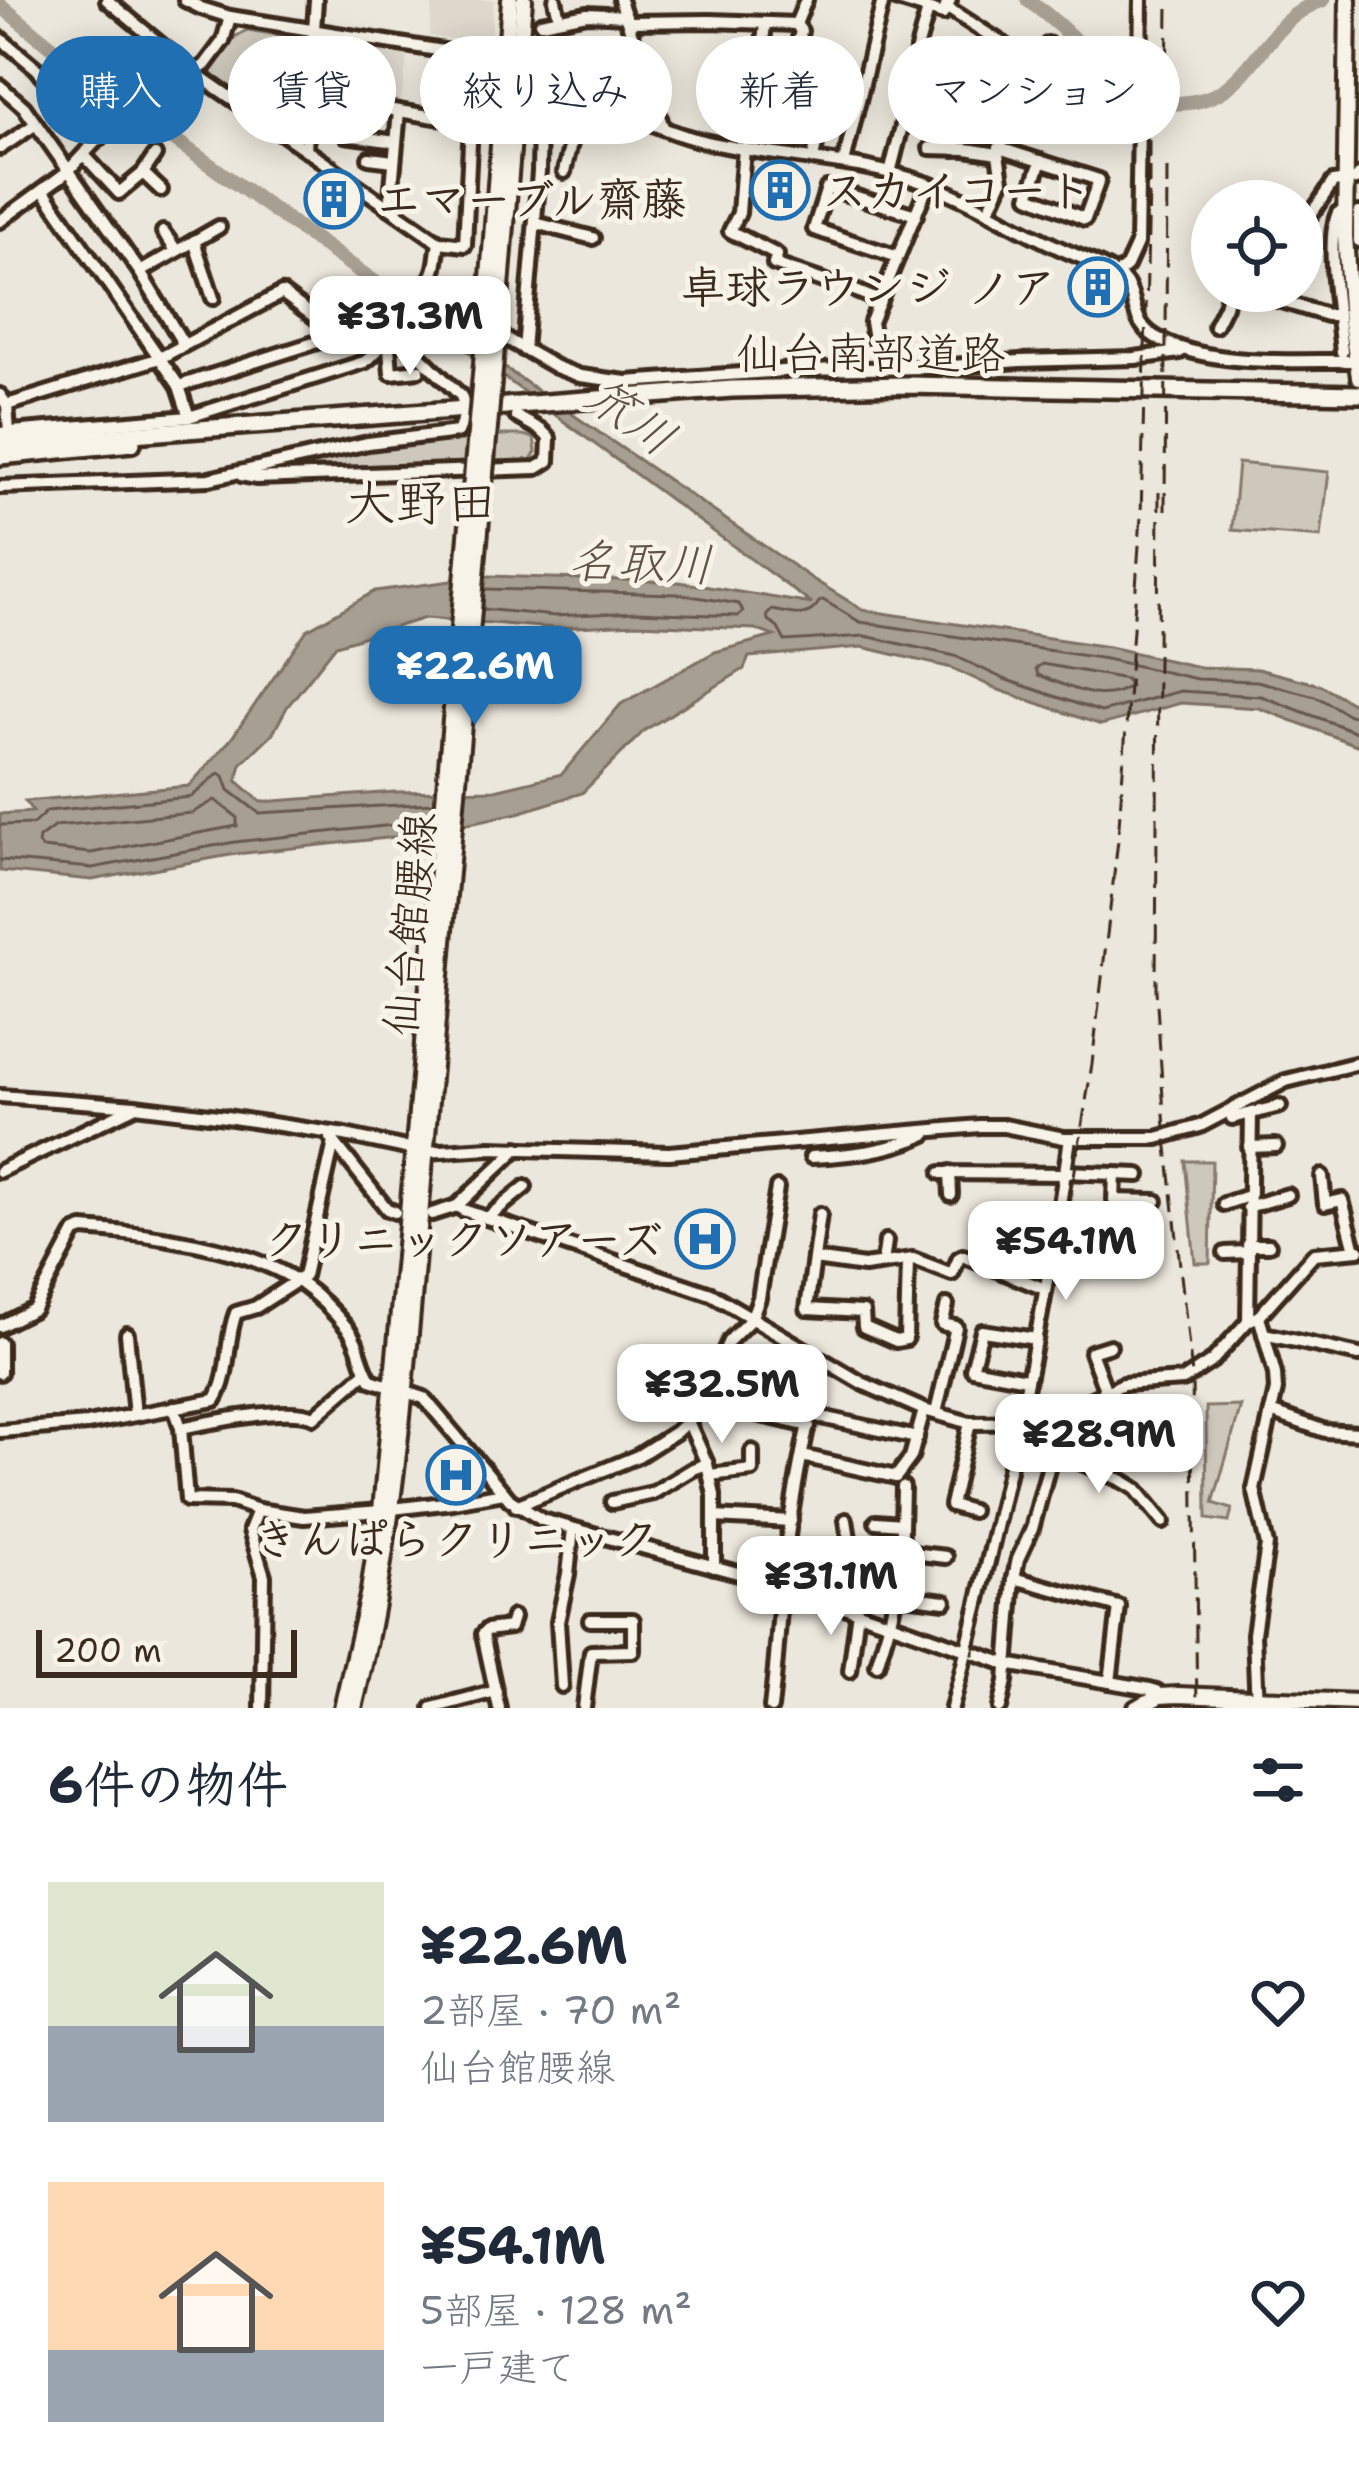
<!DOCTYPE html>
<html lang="ja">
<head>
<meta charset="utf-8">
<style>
  body { margin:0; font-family:"Shantell Sans","Klee One",sans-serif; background:#f6f6f7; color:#1f2937; height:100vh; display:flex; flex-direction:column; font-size:45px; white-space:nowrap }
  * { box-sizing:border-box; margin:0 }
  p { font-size:39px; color:#747a83 }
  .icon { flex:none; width:66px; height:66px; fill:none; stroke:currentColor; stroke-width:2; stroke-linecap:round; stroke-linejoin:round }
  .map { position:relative; height:1708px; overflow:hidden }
  .sheet { display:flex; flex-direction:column; background:#fff; flex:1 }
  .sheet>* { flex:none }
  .guide { position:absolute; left:36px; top:36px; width:1287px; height:108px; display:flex; gap:24px }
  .buttons { position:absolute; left:1191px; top:180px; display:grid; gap:24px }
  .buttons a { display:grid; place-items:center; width:132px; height:132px; border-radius:50%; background:#fff; box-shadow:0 6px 30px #0003; font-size:60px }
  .scale { position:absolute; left:36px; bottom:30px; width:261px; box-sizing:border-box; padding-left:12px; border:6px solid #3b2a1e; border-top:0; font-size:33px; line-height:42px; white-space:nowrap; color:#3b2a1e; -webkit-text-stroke:9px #f7f3e8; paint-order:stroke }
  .price { position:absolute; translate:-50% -102px; padding:0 27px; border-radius:24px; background:#fff; color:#222; font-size:39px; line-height:78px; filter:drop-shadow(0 3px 6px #0008) }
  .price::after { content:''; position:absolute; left:50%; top:72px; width:36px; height:27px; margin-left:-18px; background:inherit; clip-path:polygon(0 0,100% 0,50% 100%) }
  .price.on { background:#1f6fb2; color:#fff }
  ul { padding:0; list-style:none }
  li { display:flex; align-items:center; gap:36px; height:300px; padding:0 48px }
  li span { display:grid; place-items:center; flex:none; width:336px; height:240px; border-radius:0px; color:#555 }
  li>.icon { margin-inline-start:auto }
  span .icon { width:144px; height:144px; fill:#fffc; stroke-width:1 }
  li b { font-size:51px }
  h2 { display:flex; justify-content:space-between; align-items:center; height:144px; padding:0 48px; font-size:51px }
  .tag { padding:0 42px; border-radius:54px; background:#fff; box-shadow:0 6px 30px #0003; font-size:42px; line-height:108px }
  .tag.on { background:#1f6fb2; color:#fff }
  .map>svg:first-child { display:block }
</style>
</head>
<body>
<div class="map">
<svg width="1359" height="1708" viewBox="0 0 1359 1708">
  <rect width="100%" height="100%" fill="#ece7dc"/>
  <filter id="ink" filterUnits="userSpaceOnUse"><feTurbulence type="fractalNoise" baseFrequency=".00833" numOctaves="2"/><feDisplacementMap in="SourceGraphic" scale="24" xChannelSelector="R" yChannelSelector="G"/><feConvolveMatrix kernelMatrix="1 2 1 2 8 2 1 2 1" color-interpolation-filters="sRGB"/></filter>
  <g filter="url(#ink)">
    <g fill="#ddd7cc">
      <polygon points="433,0 494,0 491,34 479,43 429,36"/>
      <polygon points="318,40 408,55 400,106 319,93 315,88"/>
    </g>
    <g fill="#cec8bc" stroke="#84796d" stroke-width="3">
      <polygon points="247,30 296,38 248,104 211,79 210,73 235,37"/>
      <polygon points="501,435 523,435 534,438 536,452 530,461 312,467 312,463 317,460 373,447 431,438 453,441"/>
      <polygon points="1238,463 1329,472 1321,537 1232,530"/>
      <polygon points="1185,1161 1212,1161 1210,1263 1195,1263"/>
      <polygon points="1241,1406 1213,1503 1232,1509 1229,1522 1207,1519 1206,1407"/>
    </g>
    <path fill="#a89f93" stroke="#7c7064" stroke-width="3" fill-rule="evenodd" d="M368,274l443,304 52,32 246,37 90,20 59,2 62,16 39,22v39l-100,-38 -78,-5 -80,22 -102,-35 -47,-22 -90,-21 -113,10 -5,12 -99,61 -63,63 -64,20 -112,23 -170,18 -144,26 -92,-9v-57l33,-2 -8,-11 164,-15 42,-47 76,-109 68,-39 115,-15 189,6 133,22 -341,-251 -106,-74zM425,618l130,10 82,-4 118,5 19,7 -59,16 -94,52 -59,70 -67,16 -100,2 -134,10 -24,-21 4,-17 32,-31 14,-26 49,-62z"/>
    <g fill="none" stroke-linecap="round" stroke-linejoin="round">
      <g stroke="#67594d" stroke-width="3">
        <polyline points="483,609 555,616 637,612 738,616 743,611 739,604 678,594 485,589"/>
        <path d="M1042,664l84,15 4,7c-30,20 -60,0 -92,-11l-2,-7z"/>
        <path d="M1359,717l-10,-2 -34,-19 -58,-15 -60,-2 -91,-20 -246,-37 -37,-22 -4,2c-11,19 -28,11 -47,8l-5,5 1,5 10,8 7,13 80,-5 90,20 49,23 97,33 79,-21 81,5 98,37"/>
        <polygon points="215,800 237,817 237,826 91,853 42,848 38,844 39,838 55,826 192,813"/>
        <polyline points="0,825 33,824 47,811 191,797 219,773 224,776 229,790 259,813 434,803"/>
        <polyline points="0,860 92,868 235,842 403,824 433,818"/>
      </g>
      <g stroke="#a89f93" stroke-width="15">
        <path d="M1028,0c20,15 38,30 55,49 12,14 25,39 42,48 13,7 31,5 46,6 84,4 83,-80 152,-103"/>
        <polyline points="0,5 106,91 379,285"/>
      </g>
      <defs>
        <g id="minor">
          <polyline points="107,0 195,73 439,242 465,245 471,123 309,96"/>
          <path d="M185,0l16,8 29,9 289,46c61,20 116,60 176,76 77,20 158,18 233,45 44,16 82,41 123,60 21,11 47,18 66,31 26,17 6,47 44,65 55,28 137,20 198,21"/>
          <polyline points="555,0 559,18"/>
          <polyline points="620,0 663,127"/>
          <polyline points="898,0 943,14 946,7"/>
          <polyline points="950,0 946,7 1031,62 1018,80 998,154 1002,181 989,210"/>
          <polyline points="628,22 710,21 796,24 806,0"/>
          <polyline points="541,23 587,14 626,16"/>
          <polyline points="796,24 801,31 792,64 832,75 813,158"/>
          <polyline points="0,38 37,69 95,142"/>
          <polyline points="1031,62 1048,44"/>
          <polyline points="759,85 765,23"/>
          <polyline points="0,86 24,107 140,272 184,345"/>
          <polyline points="345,135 396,142"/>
          <polyline points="0,148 36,124"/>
          <polyline points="744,148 739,213 730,231 777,255 774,264 826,282"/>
          <polyline points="930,148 966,149 998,154"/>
          <polyline points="999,148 1099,180 1085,219 1029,196 1041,161"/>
          <polyline points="306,149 316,0"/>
          <polyline points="955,149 965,110 975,113 984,66 999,43"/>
          <polyline points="84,155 119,193 143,173 155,155"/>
          <polyline points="369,158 394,161"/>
          <polyline points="844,163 883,0"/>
          <polyline points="564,172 584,90"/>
          <polyline points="143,173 161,190"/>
          <polyline points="890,173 916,71 917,49 928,10"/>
          <polyline points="44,191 179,386 189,417"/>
          <polyline points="390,208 399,111"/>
          <polyline points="1359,213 1359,241"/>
          <polyline points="0,221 67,172 95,142 205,65 223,41 230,17"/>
          <polyline points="535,223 593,238"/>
          <polyline points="1302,228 1333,182 1356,179 1359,175"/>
          <polyline points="163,232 176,250"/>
          <polyline points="194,241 213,298"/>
          <polyline points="898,257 814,229 827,188 916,215"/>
          <polyline points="140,272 219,227"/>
          <polyline points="1117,274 1127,266 1137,244 1141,0"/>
          <polyline points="427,282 503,337 556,367 580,376 626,382 797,370 924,368 1020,361 1135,358 1180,352"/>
          <polyline points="856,291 880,301"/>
          <polyline points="1238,291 1258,294"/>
          <polyline points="1260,291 1258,294 1327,315 1338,315"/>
          <polyline points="1215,326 1225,306 1229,291"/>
          <polyline points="394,331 461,396 463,402"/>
          <polyline points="874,339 871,322 928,184"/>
          <polyline points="386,342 389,347 391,373 419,370"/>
          <polyline points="524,350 539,172 541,70"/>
          <path d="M1342,352c-3,-32 -17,-113 -4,-139h8"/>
          <polyline points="179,386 339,335"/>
          <polyline points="0,395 7,405 9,432"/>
          <polyline points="7,405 160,358 282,293 339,335"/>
          <path d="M0,433l189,-16 175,-55c15,-8 64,-74 70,-91 3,-8 3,-20 5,-29"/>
          <polyline points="241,475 256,478 537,468 548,461 549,438 541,430 516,416"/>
          <polyline points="0,487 209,479 368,443 458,432 464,417"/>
          <polyline points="0,1096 135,1106 226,1117 345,1135 425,1152 490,1148 669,1153 980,1126 1004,1126 1064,1138 1157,1138 1200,1126 1286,1081 1359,1063"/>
          <polyline points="1232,1118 1280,1106"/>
          <polyline points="331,1138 387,1209 395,1212"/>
          <polyline points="1249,1147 1276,1146"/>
          <path d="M811,1157c39,-2 79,-6 115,-23"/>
          <polyline points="0,1171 132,1108"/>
          <polyline points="950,1172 951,1195"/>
          <polyline points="1066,1172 1139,1175"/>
          <polyline points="941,1173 1065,1174"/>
          <polyline points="1115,1174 1114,1200 1156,1201"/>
          <polyline points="1322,1176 1325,1204 1342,1200 1355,1250"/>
          <polyline points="1224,1204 1248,1196"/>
          <polyline points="457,1206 463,1210 711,1294 862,1383 924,1410 970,1423 1048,1422 1049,1411 1085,1402 1123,1384 1183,1380 1212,1361 1248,1321 1259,1316 1314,1254 1359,1250"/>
          <polyline points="1248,1207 1288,1195"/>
          <polyline points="432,1214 457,1206 518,1148"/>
          <polyline points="820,1214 807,1309 863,1312 864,1327 896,1341 906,1339 908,1260"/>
          <polyline points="487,1218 525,1187"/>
          <polyline points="1248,1245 1269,1245"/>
          <polyline points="1225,1253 1248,1252"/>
          <polyline points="814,1259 864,1266 913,1259 952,1274 959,1258 963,1256 1045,1289"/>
          <polyline points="883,1263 886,1241"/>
          <polyline points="1003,1272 1009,1226"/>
          <polyline points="1248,1321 1251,1113"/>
          <path d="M0,1326l34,-17 41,-77 8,-3c61,4 167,18 217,54 17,12 35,30 48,46 12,14 12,35 23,51l53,18 86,102 32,20 240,65 224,79 144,25 7,2 3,5"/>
          <polyline points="127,1334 135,1415"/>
          <polyline points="1264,1334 1359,1355"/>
          <polyline points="0,1343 0,1373"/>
          <polyline points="719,1360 818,1382"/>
          <polyline points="1026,1379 972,1369 982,1331 1036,1339"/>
          <polyline points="1106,1392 1091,1352 1110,1346"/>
          <polyline points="700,1401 809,1426"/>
          <polyline points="174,1407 181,1428 187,1500 232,1501 258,1510 250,1530 264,1576 262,1708"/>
          <polyline points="1271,1412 1325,1431 1359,1433"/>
          <polyline points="936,1413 956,1327 942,1324 947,1305"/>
          <polyline points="812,1415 917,1438"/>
          <polyline points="688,1421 707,1464"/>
          <polyline points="970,1423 951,1505 972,1511"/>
          <path d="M181,1428c29,-6 109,-23 133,-11l52,-45"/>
          <path d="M0,1431l87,-7 128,-24c16,-26 10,-59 21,-87l20,-6 48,-31 30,-134"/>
          <polyline points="1053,1450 1123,1481 1136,1489 1163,1522"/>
          <polyline points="802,1456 896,1477 911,1457 924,1410"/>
          <polyline points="710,1475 752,1470 752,1451"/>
          <polyline points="612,1502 653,1493 693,1469 707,1464 714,1495 714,1567"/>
          <polyline points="516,1506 638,1456 676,1432 693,1416 729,1341 751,1319 759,1298 777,1188"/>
          <polyline points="392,1509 453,1502 504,1493"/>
          <polyline points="258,1510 304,1517 381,1511"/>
          <polyline points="714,1517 791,1521"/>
          <polyline points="876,1522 902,1524"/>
          <polyline points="903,1552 946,1557"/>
          <polyline points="1014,1578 1119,1607 1110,1682"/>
          <polyline points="896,1595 945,1601"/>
          <polyline points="843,1606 850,1545 846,1520"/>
          <polyline points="877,1665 890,1622 901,1568 903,1487"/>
          <polyline points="850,1671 858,1611"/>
          <polyline points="562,1686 558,1622 568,1574 573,1529"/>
          <polyline points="432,1708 496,1691"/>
          <polyline points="499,1708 483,1634 487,1630 510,1627 513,1617"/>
          <polyline points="584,1708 591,1652 633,1651 633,1620 590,1620"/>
          <path d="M771,1708c5,-40 7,-80 11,-120 7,-76 22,-153 41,-227"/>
          <path d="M952,1708c48,-188 91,-378 118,-570"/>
          <polyline points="1000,1708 1006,1681 1014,1578 1018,1559 1032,1529 1053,1450 1048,1422"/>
          <polyline points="1257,1708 1254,1634 1267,1545 1254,1489 1276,1390 1275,1374 1259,1316"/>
        </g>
        <g id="major">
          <polyline points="1348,0 1345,236 1351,322 1359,377"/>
          <polyline points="486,317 510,0"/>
          <polyline points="498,325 524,0"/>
          <polyline points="342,1708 369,1591 381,1511 415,1135"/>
          <path d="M354,1708c46,-187 56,-381 73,-573"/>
          <polyline points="1136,1708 1160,1696 1178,1695 1359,1702"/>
        </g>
        <g id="highway">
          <polyline points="0,444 732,389 906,385 1359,394"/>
          <polyline points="0,456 132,443"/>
        </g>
      </defs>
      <use href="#minor" stroke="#3b2a1e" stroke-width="20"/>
      <use href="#major" stroke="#3b2a1e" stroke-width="22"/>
      <use href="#highway" stroke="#3b2a1e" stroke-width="24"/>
      <use href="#minor" stroke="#f7f3e8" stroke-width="10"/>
      <use href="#major" stroke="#f7f3e8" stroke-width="14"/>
      <use href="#highway" stroke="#f7f3e8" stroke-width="15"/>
      <g stroke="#3b2a1e" stroke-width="3" stroke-dasharray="18 9" stroke-linecap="butt">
        <polyline points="1167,108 1168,0"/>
        <polyline points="1159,492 1156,989 1165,1129 1192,1375 1197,1708"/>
        <polyline points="1165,510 1167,168"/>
        <polyline points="960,1708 1006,1517 1069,1207 1092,1064 1118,840 1141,517 1149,188 1149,0"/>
      </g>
      <defs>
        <g id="major-bridge">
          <polyline points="415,1135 486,317"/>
          <polyline points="427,1135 498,325"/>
        </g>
      </defs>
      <use href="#major-bridge" stroke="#3b2a1e" stroke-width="22" stroke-linecap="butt"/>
      <use href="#major-bridge" stroke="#f7f3e8" stroke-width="14"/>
    </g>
  </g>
  <defs>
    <symbol id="building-ring" viewBox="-11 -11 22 22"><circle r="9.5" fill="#f7f3e8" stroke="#1f6fb2" stroke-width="1.5"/><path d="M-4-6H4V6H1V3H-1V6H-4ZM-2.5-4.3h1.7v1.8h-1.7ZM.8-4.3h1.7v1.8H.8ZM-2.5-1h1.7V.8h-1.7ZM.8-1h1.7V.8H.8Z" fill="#1f6fb2"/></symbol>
    <symbol id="hospital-ring" viewBox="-11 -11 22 22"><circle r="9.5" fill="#f7f3e8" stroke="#1f6fb2" stroke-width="1.5"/><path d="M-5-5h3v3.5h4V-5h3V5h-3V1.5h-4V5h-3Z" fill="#1f6fb2"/></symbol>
  </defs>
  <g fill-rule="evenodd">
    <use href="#building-ring" x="747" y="157" width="66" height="66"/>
    <use href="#building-ring" x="301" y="166" width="66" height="66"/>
    <use href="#building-ring" x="1065" y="254" width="66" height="66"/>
    <use href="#hospital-ring" x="672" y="1206" width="66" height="66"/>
    <use href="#hospital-ring" x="423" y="1442" width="66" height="66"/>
  </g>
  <g text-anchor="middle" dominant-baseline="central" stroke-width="10" stroke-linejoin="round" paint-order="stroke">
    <g font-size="45" font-weight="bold" fill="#3b2a1e" stroke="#f7f3e8" text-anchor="start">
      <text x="822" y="190">スカイコート</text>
      <text x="376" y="199">エマーブル齋藤</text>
      <text x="1056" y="287" text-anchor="end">卓球ラウンジ ノア</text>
      <text x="663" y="1239" text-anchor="end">クリニックソアーズ</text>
      <text x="456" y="1539" text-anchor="middle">きんぱらクリニック</text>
    </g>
    <g font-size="45" fill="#3b2a1e" stroke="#f7f3e8">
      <text x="871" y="353">仙台南部道路</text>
      <text transform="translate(409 924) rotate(-85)">仙台館腰線</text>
    </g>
    <g font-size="48" font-style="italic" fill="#615347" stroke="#f7f3e8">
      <text transform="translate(631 416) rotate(35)">笊川</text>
      <text transform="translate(641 562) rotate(2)">名取川</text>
    </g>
    <g font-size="51" fill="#3b2a1e" stroke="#f7f3e8">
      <text x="421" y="502">大野田</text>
    </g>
  </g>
</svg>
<div class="buttons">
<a><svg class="icon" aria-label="locate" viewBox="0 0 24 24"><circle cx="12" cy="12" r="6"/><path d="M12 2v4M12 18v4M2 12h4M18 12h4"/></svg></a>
</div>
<div class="scale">200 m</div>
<b class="price" style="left:410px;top:378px">¥31.3M</b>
<b class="price on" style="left:475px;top:728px">¥22.6M</b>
<b class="price" style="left:1066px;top:1303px">¥54.1M</b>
<b class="price" style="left:722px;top:1446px">¥32.5M</b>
<b class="price" style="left:1099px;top:1496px">¥28.9M</b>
<b class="price" style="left:831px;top:1638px">¥31.1M</b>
<div class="guide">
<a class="tag on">購入</a>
<a class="tag">賃貸</a>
<a class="tag">絞り込み</a>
<a class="tag">新着</a>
<a class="tag">マンション</a>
</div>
</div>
<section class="sheet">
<h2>6件の物件<svg class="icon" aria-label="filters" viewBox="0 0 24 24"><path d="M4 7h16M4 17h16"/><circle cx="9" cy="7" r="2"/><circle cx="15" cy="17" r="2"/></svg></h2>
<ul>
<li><span style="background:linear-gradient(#dfe7d0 60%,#9aa5b1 0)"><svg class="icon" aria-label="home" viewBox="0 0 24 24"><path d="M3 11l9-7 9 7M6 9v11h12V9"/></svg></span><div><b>¥22.6M</b><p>2部屋 · 70 m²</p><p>仙台館腰線</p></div><svg class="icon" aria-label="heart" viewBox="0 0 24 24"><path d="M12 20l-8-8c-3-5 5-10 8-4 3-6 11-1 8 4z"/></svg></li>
<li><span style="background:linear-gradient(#ffd9b3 70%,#9aa5b1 0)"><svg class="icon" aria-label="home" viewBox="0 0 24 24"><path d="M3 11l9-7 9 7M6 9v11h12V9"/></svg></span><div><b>¥54.1M</b><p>5部屋 · 128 m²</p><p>一戸建て</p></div><svg class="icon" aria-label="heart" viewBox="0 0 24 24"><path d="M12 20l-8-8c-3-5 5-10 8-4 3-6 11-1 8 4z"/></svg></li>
</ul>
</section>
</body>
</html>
